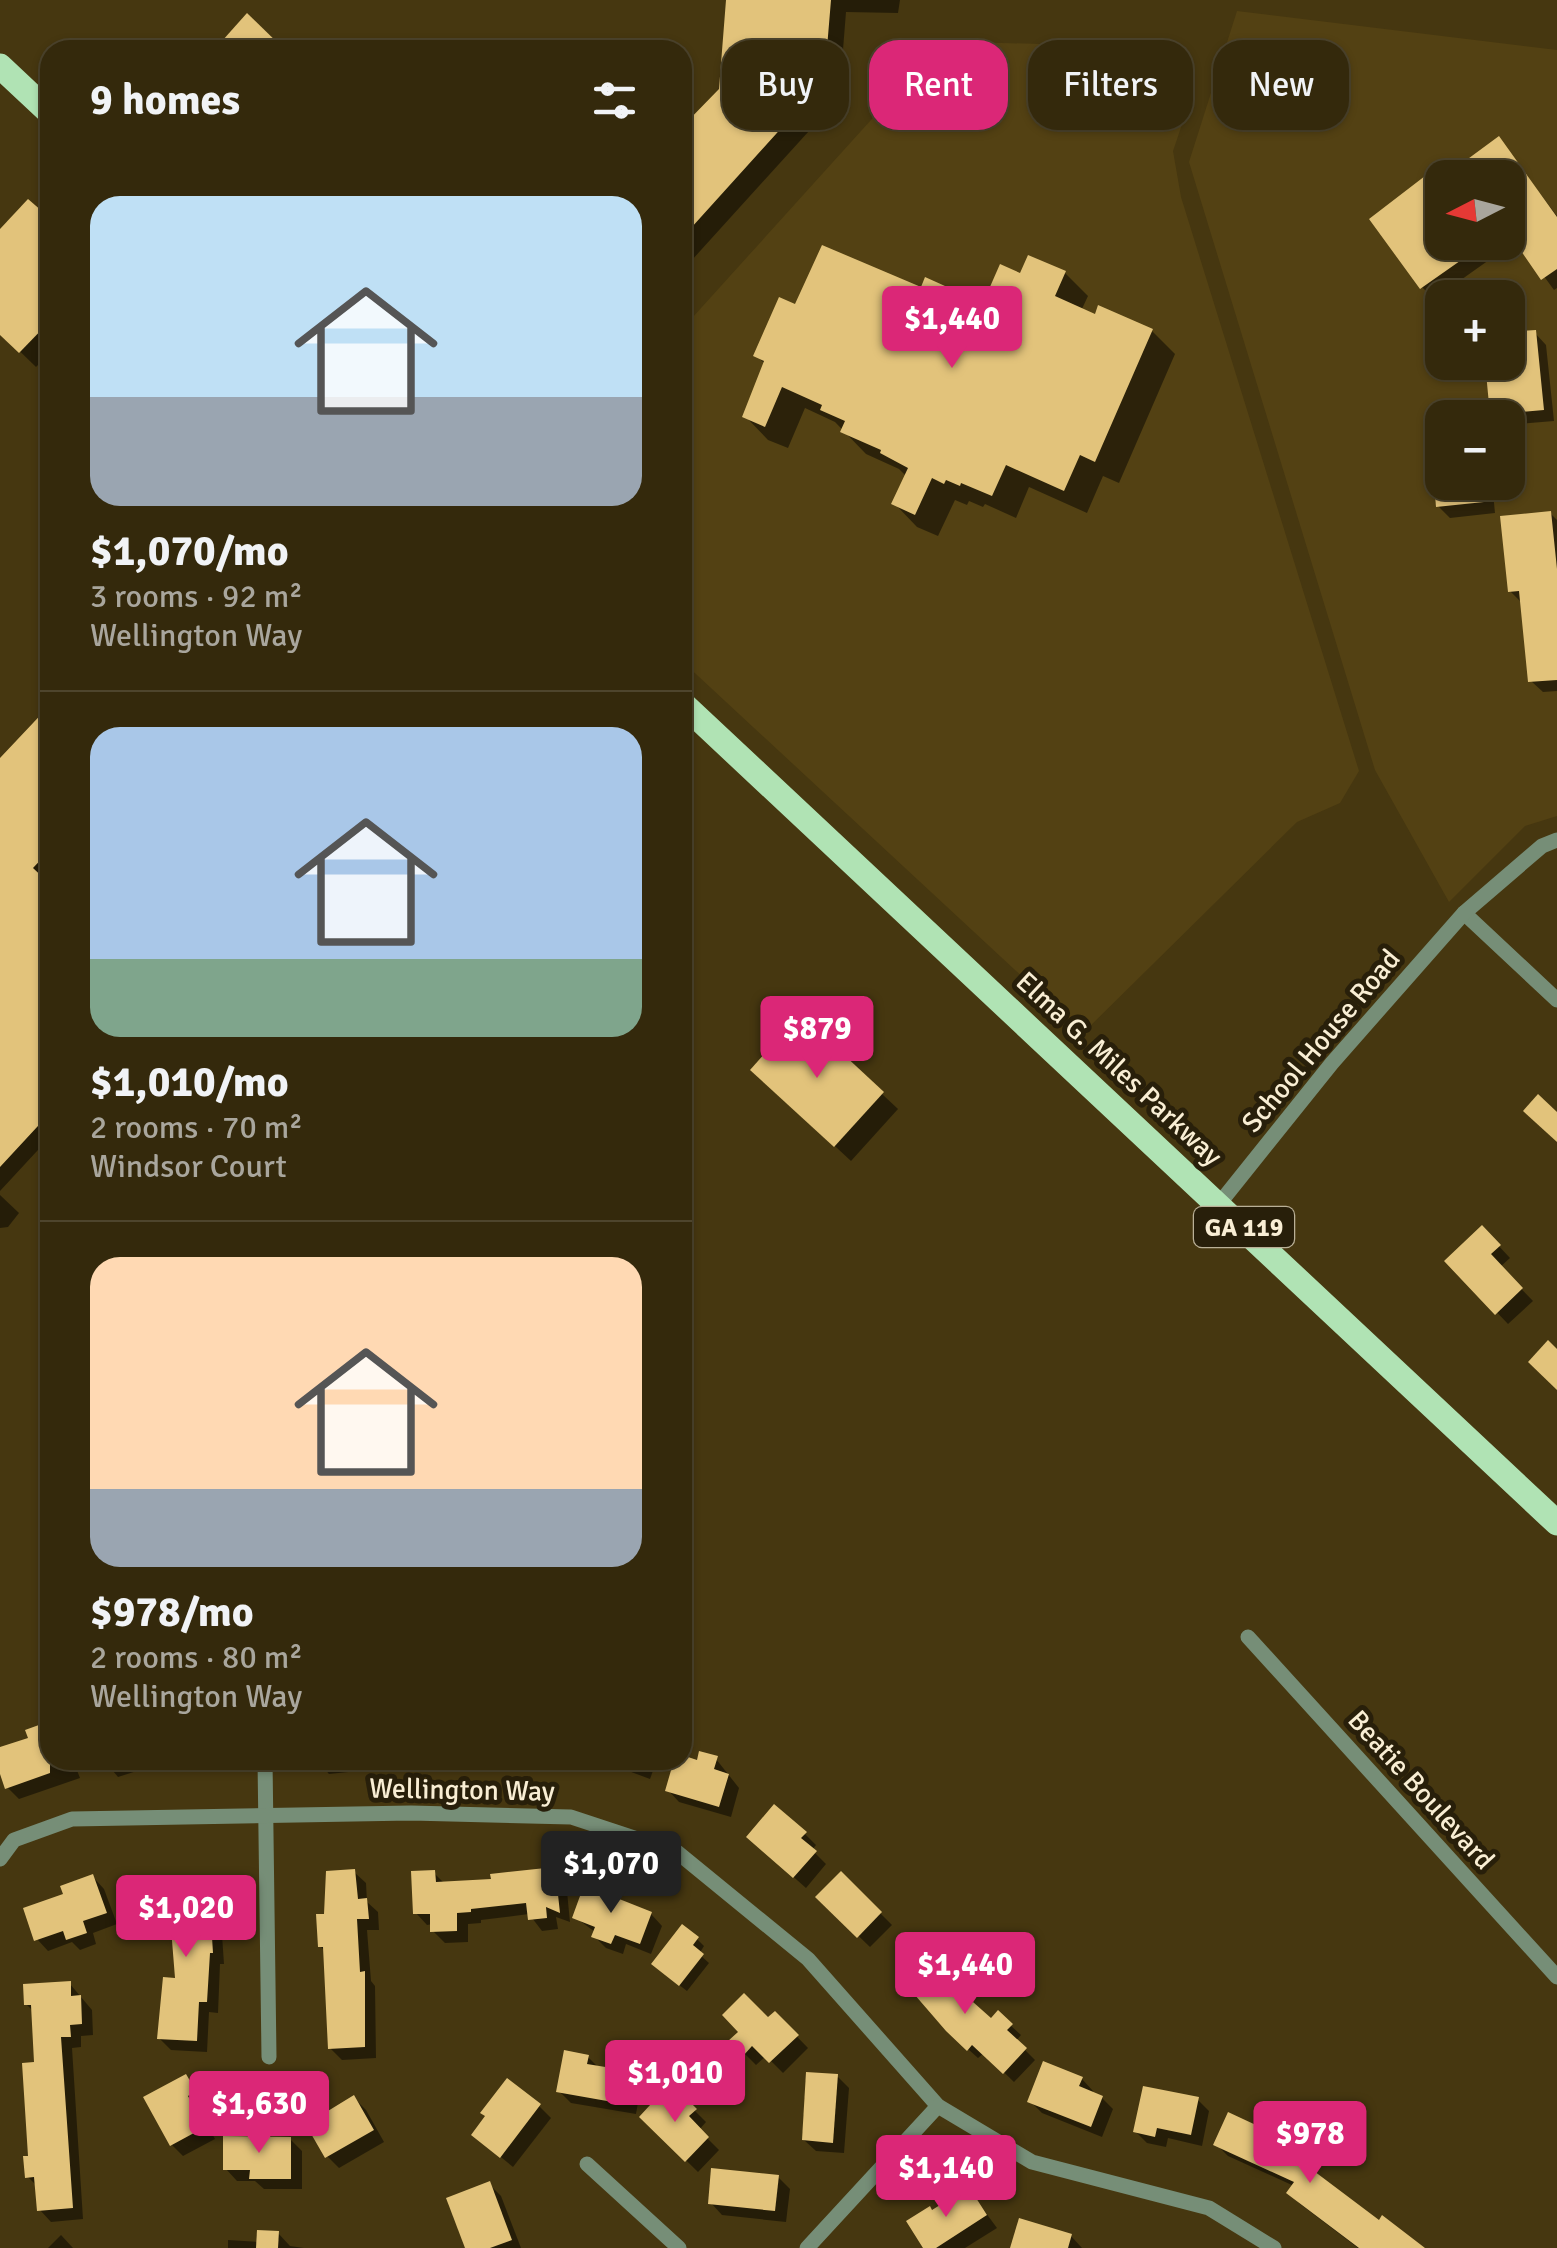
<!DOCTYPE html>
<html lang="en">
<head>
<meta charset="utf-8">
<style>
  body { margin:0; font-family:Signika,sans-serif; background:#3f351a; color:#f1f3f6; height:100vh; display:flex; flex-direction:column; font-size:38px; white-space:nowrap }
  * { box-sizing:border-box; margin:0 }
  p { font-size:32px; color:#a9a69d }
  .icon { flex:none; width:55px; height:55px; fill:none; stroke:currentColor; stroke-width:2; stroke-linecap:round; stroke-linejoin:round }
  .map { position:relative; flex:1; overflow:hidden }
  .side { position:absolute; left:40px; top:40px; width:652px; height:1730px; display:flex; flex-direction:column; background:#34290c; border-radius:30px; box-shadow:0 2px 8px #0004,0 0 0 2px #4e452d }
  .side>* { flex:none }
  .hud { position:absolute; left:722px; top:40px; width:682px; height:90px; display:flex; gap:20px }
  .needle { width:65px; rotate:264deg }
  .controls { position:absolute; left:1425px; top:160px; display:grid; gap:20px }
  .controls a { display:grid; place-items:center; width:100px; height:100px; border-radius:20px; background:#34290c; box-shadow:0 2px 8px #0004,0 0 0 2px #4e452d; font-size:50px }
  .price { position:absolute; translate:-50% -85px; padding:0 22px; border-radius:10px; background:#db2777; color:#fff; font-size:32px; line-height:65px; filter:drop-shadow(0 2px 5px #0008) }
  .price::after { content:''; position:absolute; left:50%; top:60px; width:30px; height:22px; margin-left:-15px; background:inherit; clip-path:polygon(0 0,100% 0,50% 100%) }
  .price.current { background:#222; color:#fff }
  ul { padding:0; list-style:none }
  li { display:grid; align-content:center; gap:20px; height:530px; padding:0 50px }
  li+li { border-top:2px solid #4e452d }
  li span { display:grid; place-items:center; height:310px; border-radius:30px; color:#555 }
  li>.icon { margin-inline-start:auto }
  span .icon { width:180px; height:180px; fill:#fffc; stroke-width:1 }
  li b { font-size:42px }
  h2 { display:flex; justify-content:space-between; align-items:center; height:120px; padding:0 50px; font-size:42px }
  .chip { padding:0 35px; border-radius:30px; background:#34290c; box-shadow:0 2px 8px #0004,0 0 0 2px #4e452d; font-size:35px; line-height:90px }
  .chip.current { background:#db2777; color:#fff }
  .map>svg:first-child { display:block }
</style>
</head>
<body>
<div class="map">
<svg width="1557" height="2248" viewBox="0 0 1557 2248">
  <rect width="100%" height="100%" fill="#463710"/>
  <g fill="#534113" fill-rule="evenodd">
    <path d="M1237,11l320,39v766l-32,10 -76,76 -74,-132 -186,-608zM1442,178h66v64h-66zM1442,298h66v64h-66zM1442,418h66v64h-66z"/>
    <polygon points="933,41 1143,47 1194,89 1173,151 1181,197 1359,771 1340,803 1297,822 1083,1033 683,662 683,328 899,89"/>
  </g>
  <g fill="#0007">
    <polygon points="729,0 900,0 898,13 846,12 841,75 822,74 819,120 682,271 682,131 721,90"/>
    <polygon points="1499,139 1557,216 1557,288 1554,290 1508,227 1508,178"/>
    <polygon points="1425,179 1442,199 1442,242 1476,242 1489,260 1434,299 1422,287"/>
    <polygon points="50,221 50,353 36,367 0,332 0,232"/>
    <polygon points="1065,273 1088,296 1081,311 1152,331 1175,354 1119,483 1103,476 1087,513 1029,487 1016,518 985,504 983,507 969,501 967,505 955,500 938,536 917,527 894,503 907,477 899,469 866,454 835,422 805,408 788,448 768,440 745,416 765,364 756,355 796,308 922,290 988,299 1021,276"/>
    <polygon points="1535,333 1546,345 1554,421 1508,425 1508,418 1497,418 1492,413 1508,362 1508,335"/>
    <polygon points="1442,434 1442,482 1492,482 1495,513 1450,518 1438,506 1432,436"/>
    <polygon points="1550,513 1557,520 1557,691 1543,692 1531,681 1523,604 1510,591"/>
    <polygon points="50,709 50,874 43,881 50,888 50,1137 0,1191 0,761"/>
    <polygon points="801,1018 898,1109 851,1161 769,1085"/>
    <polygon points="0,1195 19,1213 8,1227 0,1228"/>
    <polygon points="1482,1228 1510,1258 1500,1267 1533,1301 1508,1324 1448,1261"/>
    <polygon points="50,1723 50,1760 73,1760 80,1778 19,1799 7,1787 0,1767 0,1750 31,1739"/>
    <polygon points="716,1759 739,1788 731,1817 679,1802 668,1790 677,1760 698,1763"/>
    <polygon points="104,1760 171,1760 118,1777"/>
    <polygon points="317,1760 357,1760 358,1771 329,1774"/>
    <polygon points="599,1760 657,1760 650,1779"/>
    <polygon points="805,1834 816,1845 812,1850 826,1864 806,1888 761,1848"/>
    <polygon points="554,1870 566,1881 570,1922 556,1917 558,1929 542,1931 529,1914 481,1920 481,1923 468,1924 468,1942 445,1943 433,1931 433,1924 427,1925 416,1913 434,1873 445,1884 494,1882"/>
    <polygon points="354,1872 366,1883 367,1902 378,1912 379,1930 367,1930 371,1981 375,1986 376,2058 342,2060 330,2048 326,1952 320,1946 326,1916"/>
    <polygon points="841,1874 892,1925 870,1947 818,1897"/>
    <polygon points="93,1877 104,1889 117,1924 93,1933 96,1944 80,1950 72,1942 48,1951 37,1939 66,1896"/>
    <polygon points="203,1878 214,1890 216,1929 222,1935 224,1964 220,1964 218,2013 209,2012 207,2052 171,2050 159,2038 177,1981 174,1938 164,1927 174,1909"/>
    <polygon points="651,1914 662,1926 651,1954 626,1944 623,1954 606,1948 594,1936 595,1932 575,1917"/>
    <polygon points="697,1939 704,1946 699,1954 709,1963 687,1991 661,1971"/>
    <polygon points="70,1984 92,2010 93,2035 81,2036 81,2047 72,2048 83,2219 51,2222 40,2210 37,2186 28,2177 37,2064 34,2012 26,2004"/>
    <polygon points="972,2008 991,2022 998,2014 1021,2035 1016,2041 1035,2060 1014,2082 984,2053 978,2058 959,2041"/>
    <polygon points="775,2014 808,2048 783,2073 766,2056 756,2065 732,2041"/>
    <polygon points="588,2057 599,2068 629,2074 641,2085 636,2114 571,2103 559,2091"/>
    <polygon points="837,2076 849,2088 844,2153 816,2151 804,2140"/>
    <polygon points="186,2077 206,2104 198,2108 215,2139 183,2156 172,2145"/>
    <polygon points="1082,2079 1093,2091 1092,2094 1102,2098 1113,2109 1102,2137 1042,2113 1030,2101"/>
    <polygon points="354,2098 366,2110 384,2142 339,2168 327,2156"/>
    <polygon points="683,2099 706,2122 699,2130 719,2150 698,2172 642,2117 674,2108"/>
    <polygon points="1198,2100 1209,2111 1202,2146 1168,2138 1166,2147 1147,2143 1136,2132"/>
    <polygon points="539,2106 551,2118 513,2167 474,2135 488,2117"/>
    <polygon points="290,2139 302,2151 302,2189 264,2189 255,2181 237,2181 226,2169"/>
    <polygon points="1289,2143 1300,2154 1297,2161 1379,2223 1421,2248 1358,2248 1300,2204 1289,2193 1294,2186 1228,2156 1216,2144"/>
    <polygon points="778,2177 790,2189 786,2222 722,2215 711,2203"/>
    <polygon points="489,2184 501,2196 521,2248 468,2248"/>
    <polygon points="969,2190 997,2228 965,2248 926,2248 933,2213"/>
    <polygon points="278,2233 290,2246 304,2248 228,2248 228,2240 259,2242"/>
    <polygon points="61,2235 73,2248 48,2248"/>
    <polygon points="1071,2236 1082,2248 1013,2248"/>
  </g>
  <g fill="#e2c37b">
    <polygon points="726,0 831,0 826,60 807,60 804,103 682,238 682,127 719,89"/>
    <polygon points="247,13 285,50 214,50"/>
    <polygon points="1499,136 1557,217 1557,269 1541,280 1508,232 1508,178 1470,178 1461,164"/>
    <polygon points="1425,176 1442,199 1442,242 1487,242 1420,289 1369,219"/>
    <polygon points="28,199 50,218 50,321 19,353 0,335 0,229"/>
    <polygon points="822,245 921,287 925,277 965,295 968,288 986,296 1000,264 1020,273 1028,255 1066,271 1055,296 1095,314 1098,305 1153,329 1095,462 1080,455 1064,491 1006,465 992,496 961,483 960,486 946,480 944,484 932,478 915,515 891,504 908,468 880,453 881,450 840,432 845,421 820,410 822,405 782,387 765,427 742,417 764,361 753,356 779,297 795,304"/>
    <polygon points="1536,330 1544,410 1490,415 1485,362 1508,362 1508,332"/>
    <polygon points="1434,482 1483,482 1484,502 1436,507"/>
    <polygon points="1551,511 1557,569 1557,680 1528,682 1519,591 1508,592 1500,516"/>
    <polygon points="50,705 50,850 33,868 50,884 50,1113 0,1167 0,758"/>
    <polygon points="800,1014 884,1092 834,1147 750,1070"/>
    <polygon points="1538,1094 1557,1112 1557,1142 1523,1111"/>
    <polygon points="1482,1225 1501,1245 1491,1254 1523,1288 1495,1315 1444,1261"/>
    <polygon points="1548,1340 1557,1349 1557,1390 1528,1362"/>
    <polygon points="50,1721 50,1773 5,1789 0,1774 0,1747 28,1738 25,1730"/>
    <polygon points="699,1751 718,1756 714,1769 729,1774 719,1807 665,1791 674,1760 682,1760 682,1755 697,1760"/>
    <polygon points="774,1804 807,1832 801,1838 817,1851 793,1878 746,1837"/>
    <polygon points="555,1867 560,1913 546,1907 547,1918 528,1920 526,1903 471,1909 471,1912 457,1913 457,1931 430,1932 430,1914 413,1914 411,1871 435,1870 436,1882 491,1879 490,1874"/>
    <polygon points="355,1869 358,1899 367,1898 369,1919 357,1919 360,1972 365,1971 365,2047 328,2049 323,1947 318,1947 316,1914 324,1914 326,1871"/>
    <polygon points="841,1871 882,1912 857,1938 815,1897"/>
    <polygon points="93,1874 107,1913 83,1921 87,1933 66,1940 63,1931 34,1941 23,1908 63,1894 60,1886"/>
    <polygon points="204,1876 206,1921 211,1921 213,1953 210,1953 207,2002 199,2002 197,2041 157,2039 163,1977 175,1978 171,1928 161,1928 160,1907 172,1907 170,1878"/>
    <polygon points="584,1885 652,1912 640,1944 615,1935 611,1944 591,1937 595,1927 572,1918"/>
    <polygon points="682,1924 699,1937 693,1945 704,1954 679,1986 651,1964"/>
    <polygon points="928,1957 971,2004 973,2002 991,2018 998,2010 1013,2024 1007,2030 1027,2048 1003,2074 972,2045 967,2051 946,2031 902,1980"/>
    <polygon points="71,1981 71,1996 81,1995 82,2024 70,2025 71,2037 61,2037 73,2208 37,2211 34,2177 25,2178 23,2156 28,2156 22,2063 34,2062 31,2005 24,2005 23,1984"/>
    <polygon points="744,1993 768,2017 775,2011 799,2035 769,2063 752,2046 743,2056 728,2041 738,2032 722,2015"/>
    <polygon points="564,2050 589,2055 587,2064 630,2071 624,2104 556,2092"/>
    <polygon points="1043,2061 1083,2077 1079,2086 1103,2096 1091,2127 1027,2102"/>
    <polygon points="806,2072 838,2074 833,2143 802,2140"/>
    <polygon points="186,2074 196,2091 188,2096 205,2127 170,2146 143,2097"/>
    <polygon points="507,2078 541,2104 500,2158 471,2135 485,2116 480,2113"/>
    <polygon points="1143,2086 1199,2097 1191,2135 1157,2128 1155,2137 1133,2132"/>
    <polygon points="662,2092 674,2104 683,2095 697,2109 689,2116 709,2137 685,2162 639,2117"/>
    <polygon points="354,2095 374,2130 325,2158 302,2118 319,2108 323,2114"/>
    <polygon points="1228,2112 1290,2141 1286,2150 1379,2220 1382,2215 1425,2248 1359,2248 1286,2193 1294,2182 1213,2145"/>
    <polygon points="223,2136 291,2137 291,2179 249,2179 250,2170 223,2170"/>
    <polygon points="711,2168 779,2175 775,2211 708,2204"/>
    <polygon points="490,2181 512,2240 490,2248 465,2248 446,2198"/>
    <polygon points="969,2187 987,2215 936,2248 923,2248 906,2221 930,2206 932,2210"/>
    <polygon points="1019,2218 1072,2234 1068,2248 1010,2248"/>
    <polygon points="257,2230 279,2231 278,2248 256,2248"/>
  </g>
  <g fill="none" stroke-linecap="round" stroke-linejoin="round">
    <g stroke="#768e77" stroke-width="15">
      <polyline points="1464,913 1557,1000"/>
      <polyline points="1219,1204 1332,1063 1464,913 1542,846 1557,840"/>
      <polyline points="1248,1637 1557,1977"/>
      <polyline points="265,1760 269,2057"/>
      <polyline points="0,1859 14,1840 72,1819 411,1813 571,1817 677,1852 808,1959 938,2106 1032,2162 1209,2208 1274,2248"/>
      <polyline points="587,2164 679,2248"/>
      <polyline points="807,2248 938,2106"/>
    </g>
    <g stroke="#b0e3b4" stroke-width="25">
      <polyline points="0,66 50,113"/>
      <polyline points="682,703 1557,1523"/>
    </g>
  </g>
  <g text-anchor="middle" dominant-baseline="central" stroke-width="10" stroke-linejoin="round" paint-order="stroke">
    <rect fill="#281f0a" stroke="#bab097" stroke-width="2.5" x="1194" y="1207" width="100" height="40" rx="8"/>
    <g font-size="25" font-weight="bold" fill="#f9eed4">
      <text x="1244" y="1227">GA 119</text>
    </g>
    <g font-size="28" fill="#f9eed4" stroke="#281f0a">
      <text transform="translate(1321 1041) rotate(-50)">School House Road</text>
      <text transform="translate(1119 1069) rotate(43)">Elma G. Miles Parkway</text>
      <text transform="translate(462 1790) rotate(1)">Wellington Way</text>
      <text transform="translate(1421 1790) rotate(48)">Beatie Boulevard</text>
    </g>
  </g>
</svg>
<div class="controls">
<a><svg class="needle" viewBox="-14 -14 28 28"><path d="M0-13l5 13h-10z" fill="#e53935"/><path d="M0 13l5-13h-10z" fill="#a9a69d"/></svg></a>
<a>+</a>
<a>−</a>
</div>
<b class="price" style="left:952px;top:371px">$1,440</b>
<b class="price" style="left:817px;top:1081px">$879</b>
<b class="price current" style="left:611px;top:1916px">$1,070</b>
<b class="price" style="left:186px;top:1960px">$1,020</b>
<b class="price" style="left:965px;top:2017px">$1,440</b>
<b class="price" style="left:675px;top:2125px">$1,010</b>
<b class="price" style="left:259px;top:2156px">$1,630</b>
<b class="price" style="left:1310px;top:2186px">$978</b>
<b class="price" style="left:946px;top:2220px">$1,140</b>
<div class="hud">
<a class="chip">Buy</a>
<a class="chip current">Rent</a>
<a class="chip">Filters</a>
<a class="chip">New</a>
</div>
<section class="side">
<h2>9 homes<svg class="icon" aria-label="filters" viewBox="0 0 24 24"><path d="M4 7h16M4 17h16"/><circle cx="9" cy="7" r="2"/><circle cx="15" cy="17" r="2"/></svg></h2>
<ul>
<li><span style="background:linear-gradient(#bfe0f5 65%,#9aa5b1 0)"><svg class="icon" aria-label="home" viewBox="0 0 24 24"><path d="M3 11l9-7 9 7M6 9v11h12V9"/></svg></span><div><b>$1,070/mo</b><p>3 rooms · 92 m²</p><p>Wellington Way</p></div></li>
<li><span style="background:linear-gradient(#a9c7e8 75%,#7fa58c 0)"><svg class="icon" aria-label="home" viewBox="0 0 24 24"><path d="M3 11l9-7 9 7M6 9v11h12V9"/></svg></span><div><b>$1,010/mo</b><p>2 rooms · 70 m²</p><p>Windsor Court</p></div></li>
<li><span style="background:linear-gradient(#ffd9b3 75%,#9aa5b1 0)"><svg class="icon" aria-label="home" viewBox="0 0 24 24"><path d="M3 11l9-7 9 7M6 9v11h12V9"/></svg></span><div><b>$978/mo</b><p>2 rooms · 80 m²</p><p>Wellington Way</p></div></li>
</ul>
</section>
</div>
</body>
</html>
